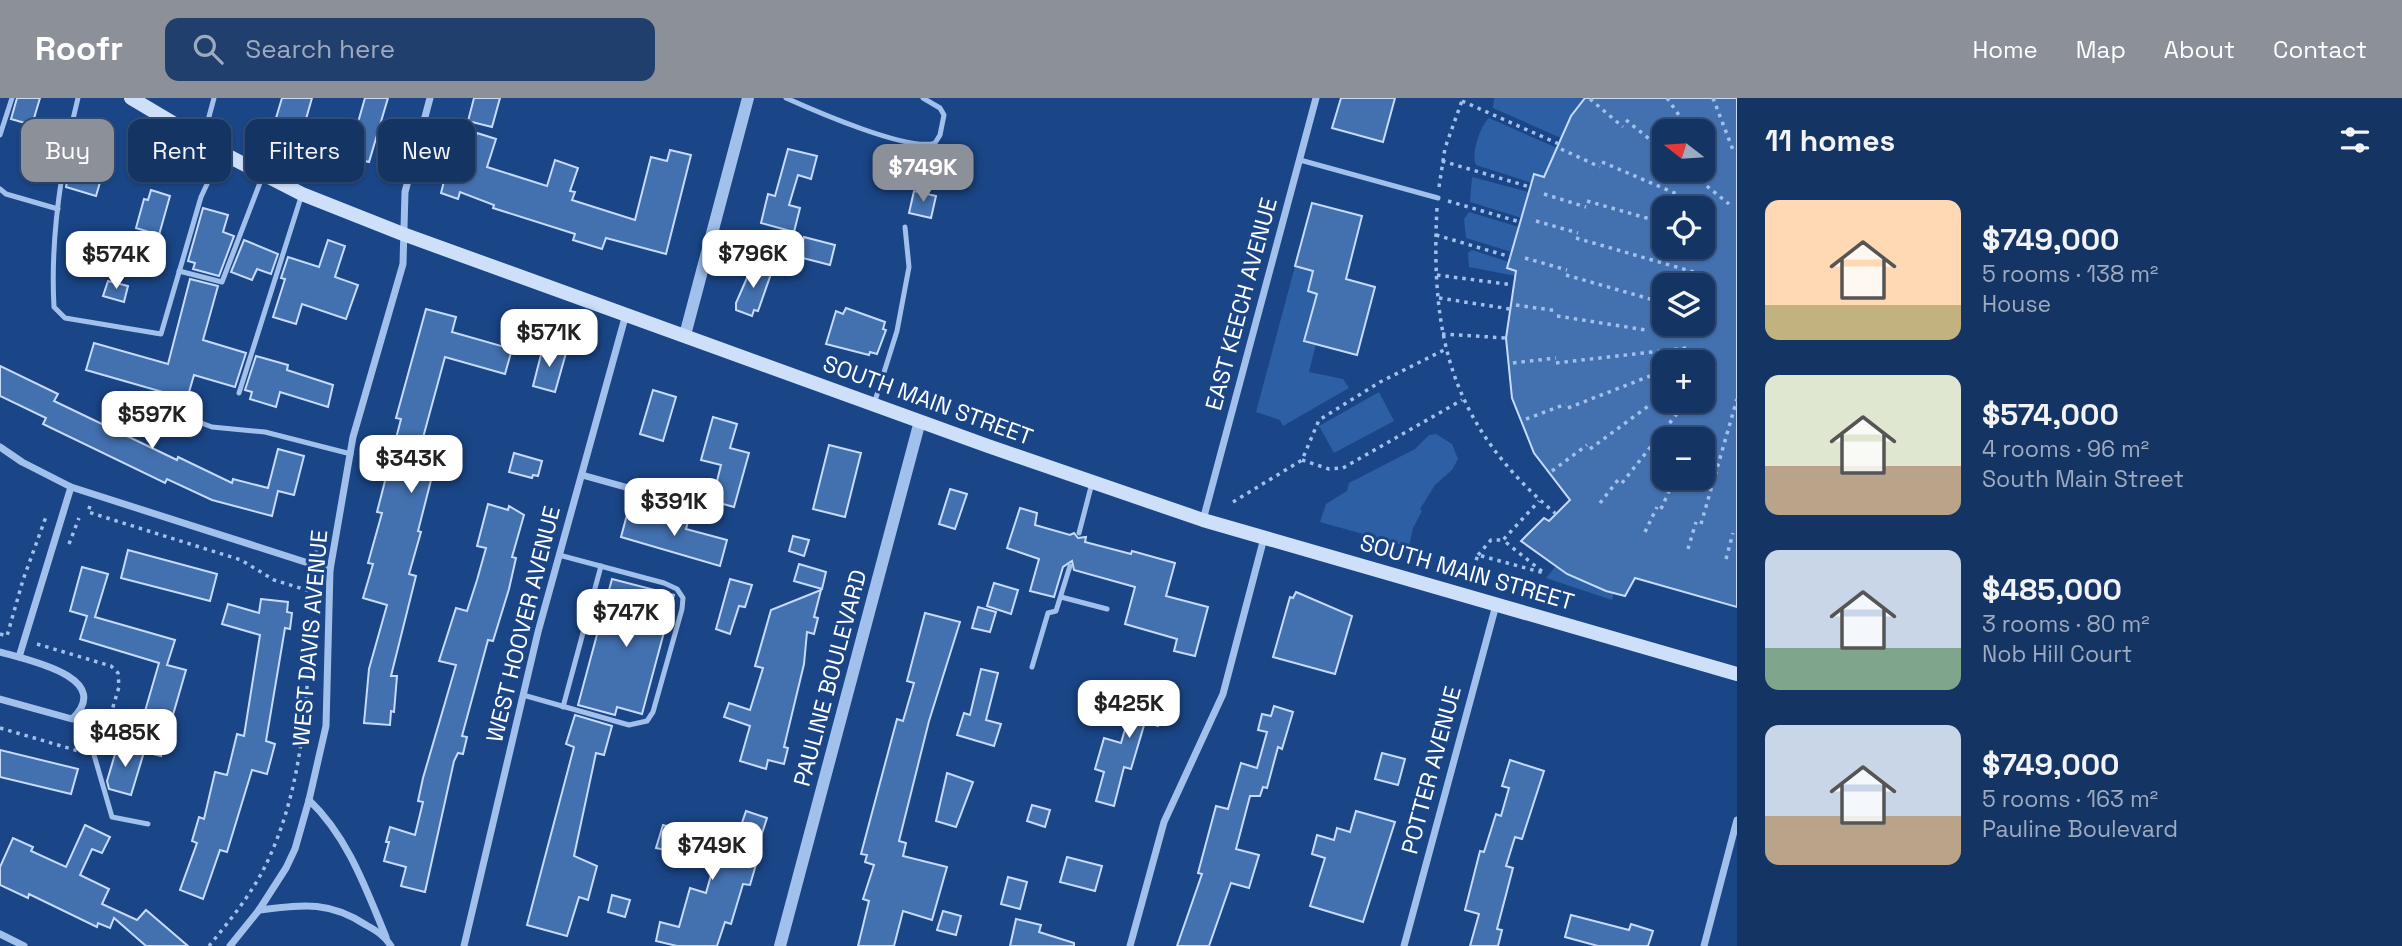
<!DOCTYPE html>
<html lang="en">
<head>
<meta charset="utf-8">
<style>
  body { margin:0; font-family:"Space Grotesk",sans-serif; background:#213f6d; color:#f1f3f6; height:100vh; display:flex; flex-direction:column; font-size:26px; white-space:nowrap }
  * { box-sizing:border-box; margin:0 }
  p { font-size:23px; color:#9daabf }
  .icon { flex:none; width:38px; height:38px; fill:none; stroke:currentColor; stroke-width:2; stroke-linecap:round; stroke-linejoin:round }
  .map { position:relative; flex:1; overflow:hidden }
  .sheet { display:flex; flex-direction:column; background:#143464; width:665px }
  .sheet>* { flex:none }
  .hud { position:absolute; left:21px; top:21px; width:665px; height:63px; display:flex; gap:14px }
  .needle { width:46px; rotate:287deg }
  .tools { position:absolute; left:1652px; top:21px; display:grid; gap:14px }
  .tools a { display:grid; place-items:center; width:63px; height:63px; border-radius:14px; background:#143464; box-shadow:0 2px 5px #0004,0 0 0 2px #334f78; font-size:35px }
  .price { position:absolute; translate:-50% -60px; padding:0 16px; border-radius:14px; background:#fff; color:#222; font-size:23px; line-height:46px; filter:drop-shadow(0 2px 4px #0008) }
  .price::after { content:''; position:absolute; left:50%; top:42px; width:21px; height:16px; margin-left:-10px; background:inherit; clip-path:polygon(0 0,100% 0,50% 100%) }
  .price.selected { background:#8c9099; color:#fff }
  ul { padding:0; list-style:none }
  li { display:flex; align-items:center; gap:21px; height:175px; padding:0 28px }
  li span { display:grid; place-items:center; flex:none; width:196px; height:140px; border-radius:14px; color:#555 }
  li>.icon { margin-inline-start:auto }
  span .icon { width:84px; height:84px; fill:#fffc; stroke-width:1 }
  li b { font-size:30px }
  h2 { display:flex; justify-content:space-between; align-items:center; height:84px; padding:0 28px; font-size:30px }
  .pill { padding:0 24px; border-radius:14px; background:#143464; box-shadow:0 2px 5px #0004,0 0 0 2px #334f78; font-size:24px; line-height:63px }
  .pill.selected { background:#8c9099; color:#fff }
  header { display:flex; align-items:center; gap:42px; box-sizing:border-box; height:98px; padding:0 35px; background:#8c9099; color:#fff }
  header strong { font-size:33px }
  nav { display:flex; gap:38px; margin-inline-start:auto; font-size:24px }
  .search { width:490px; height:63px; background:#213f6d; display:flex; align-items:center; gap:18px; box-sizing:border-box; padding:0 24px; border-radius:14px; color:#9daabf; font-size:26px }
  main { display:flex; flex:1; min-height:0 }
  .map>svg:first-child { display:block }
</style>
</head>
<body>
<header>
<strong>Roofr</strong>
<div class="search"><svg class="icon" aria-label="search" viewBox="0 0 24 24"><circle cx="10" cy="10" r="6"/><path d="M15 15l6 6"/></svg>Search here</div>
<nav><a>Home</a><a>Map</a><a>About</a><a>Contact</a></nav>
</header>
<main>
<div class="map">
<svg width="1737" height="848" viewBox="0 0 1737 848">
  <rect width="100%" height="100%" fill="#1a4586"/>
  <g fill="#2d5fa4">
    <polygon points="1494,0 1585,0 1571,18 1561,40 1493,10"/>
    <path d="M1489,20l68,30 -12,29 -11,-3 -2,9 -56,-18c-5,-11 4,-39 13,-47z"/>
    <polygon points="1472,79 1529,94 1522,120 1470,104"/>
    <polygon points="1469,114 1519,129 1512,154 1466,140 1464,121"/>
    <polygon points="1472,152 1509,164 1507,170 1517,174 1516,178 1469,169 1468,155"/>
    <polygon points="1295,168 1313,173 1308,193 1317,196 1304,243 1316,246 1309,274 1343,281 1349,290 1283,328 1280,322 1256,314"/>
    <polygon points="1379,294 1394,323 1334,355 1319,328"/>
    <polygon points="1436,336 1452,346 1458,361 1452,372 1435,387 1420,411 1422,413 1413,430 1409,449 1320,424 1326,406 1347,393 1349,385 1415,351 1429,337"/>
    <polygon points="1556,468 1614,495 1612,502 1546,480"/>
  </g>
  <g fill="#4370af" stroke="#c6dbf9" stroke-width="2" fill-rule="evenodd">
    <polygon points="17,0 40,0 32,27 11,21"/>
    <polygon points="282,0 312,0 304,28 276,20"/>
    <polygon points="365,0 388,0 369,64 348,59"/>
    <polygon points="474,0 500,0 492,29 468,23"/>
    <polygon points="1341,0 1395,0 1383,44 1332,30"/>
    <path d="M1585,0h152v509l-102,-29 -10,18 -19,-5 -39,-17 -46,-33 23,-23 5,3 21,-21 -36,-47 -22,-55 -6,-60 10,-67 -9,-3 27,-94 10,3 27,-61zM1664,33h39v39h-39zM1664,110h39v39h-39zM1664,187h39v39h-39zM1664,264h39v39h-39zM1664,341h39v39h-39z"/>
    <polygon points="477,35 496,41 487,69 547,88 555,62 578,70 570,93 575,94 572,102 635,122 651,59 667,63 670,52 691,57 666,156 606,140 602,151 573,142 575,136 493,110 494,107 460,94 458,101 441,95 450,59 460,63 462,56 469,59"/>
    <polygon points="788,51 817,58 811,81 798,77 789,107 800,110 794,134 761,125 768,96 775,98"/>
    <polygon points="71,62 104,71 96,98 66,89"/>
    <polygon points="151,92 170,98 159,137 136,130 144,101 148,102"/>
    <polygon points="914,93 936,98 931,120 909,115"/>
    <polygon points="1312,105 1362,118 1346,181 1375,189 1357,257 1304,243 1317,196 1308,193 1313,173 1295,168"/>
    <polygon points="203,110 228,117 223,134 234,138 219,178 193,171 195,165 188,163"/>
    <polygon points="804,139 835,147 830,167 799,159"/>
    <polygon points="244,142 278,156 271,176 257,171 252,182 231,174"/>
    <polygon points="328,142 345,148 335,179 358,187 346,221 302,206 296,226 273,219 285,181 281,180 288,159 319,169"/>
    <polygon points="753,166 772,173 758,213 754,212 752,218 736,212 736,205"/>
    <polygon points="190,181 218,188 203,242 246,255 235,289 194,277 187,301 86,272 94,245 168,266"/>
    <polygon points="108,183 128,188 124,204 103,198"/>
    <polygon points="846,210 885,224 883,231 886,232 877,256 870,254 869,257 826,246 836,213 843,216"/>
    <polygon points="426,211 456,219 452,234 512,251 505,276 445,259 421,347 439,351 418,433 421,434 409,476 416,478 391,578 397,578 394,614 391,613 390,627 364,625 369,571 387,507 363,500 373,466 368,465 382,415 377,414 401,321 396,320"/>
    <polygon points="543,249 566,255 555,294 533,288"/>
    <polygon points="256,258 288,267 287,272 333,287 328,309 280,294 276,309 250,301 252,294 245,292"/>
    <polygon points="0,268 58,296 54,303 177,362 178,359 232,385 233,381 268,390 278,351 304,358 294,397 278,393 272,418 212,402 167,381 165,385 43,326 46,320 0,298"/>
    <polygon points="653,292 676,299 663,343 640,336"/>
    <polygon points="713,319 737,326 730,350 749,355 734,409 712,403 721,367 701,362"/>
    <polygon points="829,347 861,355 845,419 813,411"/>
    <polygon points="514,355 542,363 538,378 533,377 532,380 509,374"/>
    <polygon points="950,391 967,396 955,431 939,426"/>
    <polygon points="488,406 508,412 509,408 524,417 512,459 516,460 509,491 493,543 488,542 462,638 467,639 463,656 458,655 454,663 425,794 401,788 406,769 384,763 389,744 386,744 390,729 415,737 423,704 418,703 423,680 456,567 439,563 456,510 467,513 477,482 486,450 477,448"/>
    <polygon points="1020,410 1037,415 1035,427 1070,437 1074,435 1078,440 1086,439 1085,444 1131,456 1132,453 1175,465 1166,498 1208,509 1195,558 1174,553 1177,541 1125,526 1135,489 1074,472 1072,463 1063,469 1054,499 1030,493 1039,461 1007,450"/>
    <polygon points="628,413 666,423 668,418 688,424 686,431 727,442 720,468 621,439"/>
    <polygon points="793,438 809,442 804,458 789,453"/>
    <polygon points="128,452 217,476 210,503 121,480"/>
    <polygon points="799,466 826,474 822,491 794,483"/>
    <polygon points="82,469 108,476 95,519 175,542 167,567 186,572 161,658 134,651 159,565 80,541 87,518 70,513"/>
    <polygon points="612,481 674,497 642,616 617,609 615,617 578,607"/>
    <polygon points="730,481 752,487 745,509 739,508 730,536 716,531"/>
    <polygon points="994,485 1018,492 1011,516 987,508"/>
    <polygon points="821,492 814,519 818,520 814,536 807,534 804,566 784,649 788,650 784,666 768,662 766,671 740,663 750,628 724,619 729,605 750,612 763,570 755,568 771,512"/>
    <polygon points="1296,494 1352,518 1335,576 1273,559 1290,499 1293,500"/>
    <polygon points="261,501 288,504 287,514 292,515 290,531 285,530 266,643 275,646 267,676 252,672 227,754 220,752 203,801 180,792 197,745 192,743 199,719 204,721 215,674 227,677 237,636 244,638 260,537 222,526 228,506 259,515"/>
    <polygon points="978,509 996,514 990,534 972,530"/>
    <polygon points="925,515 960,524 929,623 899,743 906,745 903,758 947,769 932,822 903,813 894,848 858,848 869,803 863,801 874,767 865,764 867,757 861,756 897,621 903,623 914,585 907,583"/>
    <polygon points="981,571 998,575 986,622 1001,626 994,648 957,637 964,615 970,617"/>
    <polygon points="1139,583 1168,591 1158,628 1145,624 1131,671 1124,669 1114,708 1096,703 1104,674 1095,671 1104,640 1121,645"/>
    <polygon points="1274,608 1293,614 1282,651 1278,649 1267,690 1263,689 1260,698 1250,698 1236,751 1259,757 1249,790 1231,785 1209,848 1177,848 1202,776 1198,775 1216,708 1228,711 1241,665 1257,670 1267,634 1258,632 1262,616 1271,618"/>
    <polygon points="575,617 612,628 604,657 596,655 574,758 597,768 588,802 579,799 567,838 527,827 574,649 566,646"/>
    <polygon points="118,646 144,654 131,697 109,691 107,683"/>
    <polygon points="0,652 78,671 71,696 0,679"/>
    <polygon points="1382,655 1405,661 1398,687 1375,681"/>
    <polygon points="1510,662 1544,673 1522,741 1515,739 1506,768 1513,770 1497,831 1502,832 1498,848 1470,848 1479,816 1465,812 1480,753 1484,754 1496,716 1501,718 1509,690 1502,688"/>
    <polygon points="947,675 973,684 956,729 936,723"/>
    <polygon points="1032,707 1050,712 1045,729 1027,723"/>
    <polygon points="746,713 767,720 753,763 757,763 750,787 743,786 731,826 725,824 717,848 677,848 656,843 660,824 679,829 690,790 706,795 715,763 656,750 663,727 734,748"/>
    <polygon points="1356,713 1395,724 1363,824 1310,808 1325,760 1312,756 1317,737 1334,742 1337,730 1350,734"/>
    <polygon points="85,727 110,739 102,755 92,751 80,777 109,791 102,806 137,822 146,812 188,848 146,848 114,820 110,830 98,825 97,829 29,796 28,800 0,787 0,769 13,740 33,749 31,753 66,769"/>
    <polygon points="1067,759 1102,768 1095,793 1060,784"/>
    <polygon points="1008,779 1027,784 1020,811 1001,806"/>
    <polygon points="612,797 630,802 625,819 608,814"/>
    <polygon points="943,813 961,818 956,837 937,832"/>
    <polygon points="1571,817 1629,832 1631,826 1653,833 1648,848 1598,848 1565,839"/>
    <polygon points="1016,821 1041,827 1039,834 1074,845 1074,848 1010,848"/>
  </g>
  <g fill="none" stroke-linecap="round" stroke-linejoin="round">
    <g stroke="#a1c0ec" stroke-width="3.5" stroke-dasharray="3.5 5" stroke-linecap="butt">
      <polyline points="1667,0 1690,33"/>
      <polyline points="1713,0 1733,52"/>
      <polyline points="1590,1 1623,29"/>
      <polyline points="1462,3 1559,46"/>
      <polyline points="1626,22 1664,53"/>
      <polyline points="1703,50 1713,64"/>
      <polyline points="1561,51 1600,69"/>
      <polyline points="1442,63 1530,89"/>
      <polyline points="1602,64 1684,99"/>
      <polyline points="1687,72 1729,106"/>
      <polyline points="1439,89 1445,50 1463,0"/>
      <polyline points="1544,96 1586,109"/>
      <polyline points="1448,103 1520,124"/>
      <polyline points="1587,103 1664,125"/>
      <path d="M1437,110c-7,132 16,219 119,306"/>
      <polyline points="1536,123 1578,135"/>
      <polyline points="1703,136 1714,140"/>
      <polyline points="1436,137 1511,159"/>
      <polyline points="1576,140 1704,177"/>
      <polyline points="1525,160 1567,172"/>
      <polyline points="1437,177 1514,187"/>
      <polyline points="1566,177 1664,205"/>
      <polyline points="1439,200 1510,211"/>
      <polyline points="1516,207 1558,213"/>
      <polyline points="1557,218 1646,232"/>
      <polyline points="1442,236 1506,240"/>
      <polyline points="1513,265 1556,260"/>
      <polyline points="1556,265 1687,250"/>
      <polyline points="1703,283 1704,281"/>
      <polyline points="1568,310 1650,278"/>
      <polyline points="1526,321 1566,306"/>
      <polyline points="1692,341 1698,327"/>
      <polyline points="1590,351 1662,298"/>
      <polyline points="1302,362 1329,371 1343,370 1462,302"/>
      <polyline points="1552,373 1587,347"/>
      <polyline points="1622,385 1687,303"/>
      <polyline points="1233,404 1302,362 1319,322 1380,284 1444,252"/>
      <polyline points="1600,405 1618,382"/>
      <polyline points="90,408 88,414 241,462 274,482 313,494"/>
      <polyline points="1661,411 1675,380"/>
      <polyline points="1701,426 1737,301"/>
      <polyline points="1645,434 1657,409"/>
      <polyline points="69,446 79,420"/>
      <polyline points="1688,451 1696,424"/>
      <polyline points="316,456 318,437"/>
      <polyline points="1478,457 1491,442 1503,442"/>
      <polyline points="1726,461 1733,435"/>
      <polyline points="1473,470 1478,457 1544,475 1503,442 1539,403"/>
      <polyline points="0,536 7,538 23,482 47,416"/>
      <polyline points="37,546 111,568 118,575 119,589 103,642"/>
      <polyline points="0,630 82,654"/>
      <path d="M209,848c22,-27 46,-56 60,-88 40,-87 38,-186 45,-279"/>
    </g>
    <g stroke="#a1c0ec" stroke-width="5">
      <path d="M78,0c-17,69 -28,138 -24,209l11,11 96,16 40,-137 20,-43"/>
      <path d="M786,0c29,13 123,54 149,45l5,-8 4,-20 -4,-7 -17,-10"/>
      <polyline points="0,37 12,0"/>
      <polyline points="203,41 214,0"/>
      <polyline points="1300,62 1438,100"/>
      <polyline points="0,91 6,96 58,111"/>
      <polyline points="179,173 222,184 263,77"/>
      <polyline points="239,295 302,96"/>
      <polyline points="126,297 212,329 265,334 351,356"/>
      <polyline points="874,306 897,233 909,169 905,129"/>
      <polyline points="1079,435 1092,385"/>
      <polyline points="1061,499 1107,511"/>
      <polyline points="1032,569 1048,515 1056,513 1070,468"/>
      <polyline points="523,597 629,627 647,623 653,614 682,511 683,500 677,491 664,485 559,457"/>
      <polyline points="563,609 601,468"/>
      <polyline points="81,612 112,719 148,726"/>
    </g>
    <g stroke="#a1c0ec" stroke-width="7">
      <polyline points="0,349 22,364 71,389 330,472"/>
      <polyline points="582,377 690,407"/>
      <polyline points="1203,422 1316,0"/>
      <path d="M0,554c29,8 115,26 72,67l-72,-20"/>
      <polyline points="19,559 71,389"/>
      <path d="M309,702c39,37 57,89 77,137"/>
      <path d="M259,812c42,-5 69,-10 107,15 11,6 19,11 25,21"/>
      <polyline points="0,836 24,848"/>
      <polyline points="230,848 259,812 286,770 295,751 309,702 326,628 330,472 353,339 403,166 405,94 430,0"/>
      <polyline points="464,848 538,534 626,216"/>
      <polyline points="1130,848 1164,724 1223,596 1264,440"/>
      <polyline points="1404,848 1496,507"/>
      <polyline points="1704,848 1737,722"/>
    </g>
    <g stroke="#a1c0ec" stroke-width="12">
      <polyline points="685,237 748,0"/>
      <polyline points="780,848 920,323"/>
    </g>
    <polyline stroke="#cddff9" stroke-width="14" points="131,0 232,60 302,96 403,136 988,348 1203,422 1737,576"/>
  </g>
  <g text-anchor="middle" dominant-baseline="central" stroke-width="6" stroke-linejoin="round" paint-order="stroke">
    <g font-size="23" fill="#fff" stroke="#1a4586">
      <text transform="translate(1241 206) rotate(-75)">EAST KEECH AVENUE</text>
      <text transform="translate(928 302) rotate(20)">SOUTH MAIN STREET</text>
      <text transform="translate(1467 474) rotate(16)">SOUTH MAIN STREET</text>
      <text transform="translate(523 526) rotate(-76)">WEST HOOVER AVENUE</text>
      <text transform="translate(310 540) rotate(-85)">WEST DAVIS AVENUE</text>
      <text transform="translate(830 580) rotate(-75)">PAULINE BOULEVARD</text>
      <text transform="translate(1431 672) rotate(-75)">POTTER AVENUE</text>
    </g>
  </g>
</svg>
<div class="tools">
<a><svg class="needle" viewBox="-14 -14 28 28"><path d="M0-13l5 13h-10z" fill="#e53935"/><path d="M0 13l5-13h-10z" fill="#9daabf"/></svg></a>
<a><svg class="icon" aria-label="locate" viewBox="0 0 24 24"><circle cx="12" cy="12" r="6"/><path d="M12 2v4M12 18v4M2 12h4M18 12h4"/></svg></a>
<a><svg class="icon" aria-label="layers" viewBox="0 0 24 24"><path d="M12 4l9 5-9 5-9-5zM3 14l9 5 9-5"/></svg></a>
<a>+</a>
<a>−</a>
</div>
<b class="price selected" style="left:923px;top:106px">$749K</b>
<b class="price" style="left:753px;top:192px">$796K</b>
<b class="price" style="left:116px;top:193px">$574K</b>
<b class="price" style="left:549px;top:271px">$571K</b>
<b class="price" style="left:152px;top:353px">$597K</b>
<b class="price" style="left:411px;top:397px">$343K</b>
<b class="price" style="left:674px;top:440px">$391K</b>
<b class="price" style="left:626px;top:551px">$747K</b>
<b class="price" style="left:1129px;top:642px">$425K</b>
<b class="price" style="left:125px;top:671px">$485K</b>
<b class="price" style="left:712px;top:784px">$749K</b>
<div class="hud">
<a class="pill selected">Buy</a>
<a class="pill">Rent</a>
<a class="pill">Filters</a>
<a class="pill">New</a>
</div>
</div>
<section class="sheet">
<h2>11 homes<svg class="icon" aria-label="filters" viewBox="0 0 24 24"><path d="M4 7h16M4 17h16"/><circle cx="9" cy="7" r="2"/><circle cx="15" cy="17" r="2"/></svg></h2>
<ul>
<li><span style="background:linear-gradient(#ffd9b3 75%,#c2b280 0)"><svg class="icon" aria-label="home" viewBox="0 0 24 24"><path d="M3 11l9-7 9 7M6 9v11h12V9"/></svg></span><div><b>$749,000</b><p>5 rooms · 138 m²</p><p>House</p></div></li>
<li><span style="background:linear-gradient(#dfe7d0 65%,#b9a48a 0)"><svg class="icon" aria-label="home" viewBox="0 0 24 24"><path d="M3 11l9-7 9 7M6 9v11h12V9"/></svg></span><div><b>$574,000</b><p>4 rooms · 96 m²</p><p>South Main Street</p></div></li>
<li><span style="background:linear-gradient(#c9d6e8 70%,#7fa58c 0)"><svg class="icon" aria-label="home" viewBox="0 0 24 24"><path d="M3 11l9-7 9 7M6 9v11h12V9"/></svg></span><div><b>$485,000</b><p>3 rooms · 80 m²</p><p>Nob Hill Court</p></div></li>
<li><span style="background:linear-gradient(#c9d6e8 65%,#b9a48a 0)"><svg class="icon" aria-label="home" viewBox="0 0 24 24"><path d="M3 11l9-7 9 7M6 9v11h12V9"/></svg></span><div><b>$749,000</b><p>5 rooms · 163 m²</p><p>Pauline Boulevard</p></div></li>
</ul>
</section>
</main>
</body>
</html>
